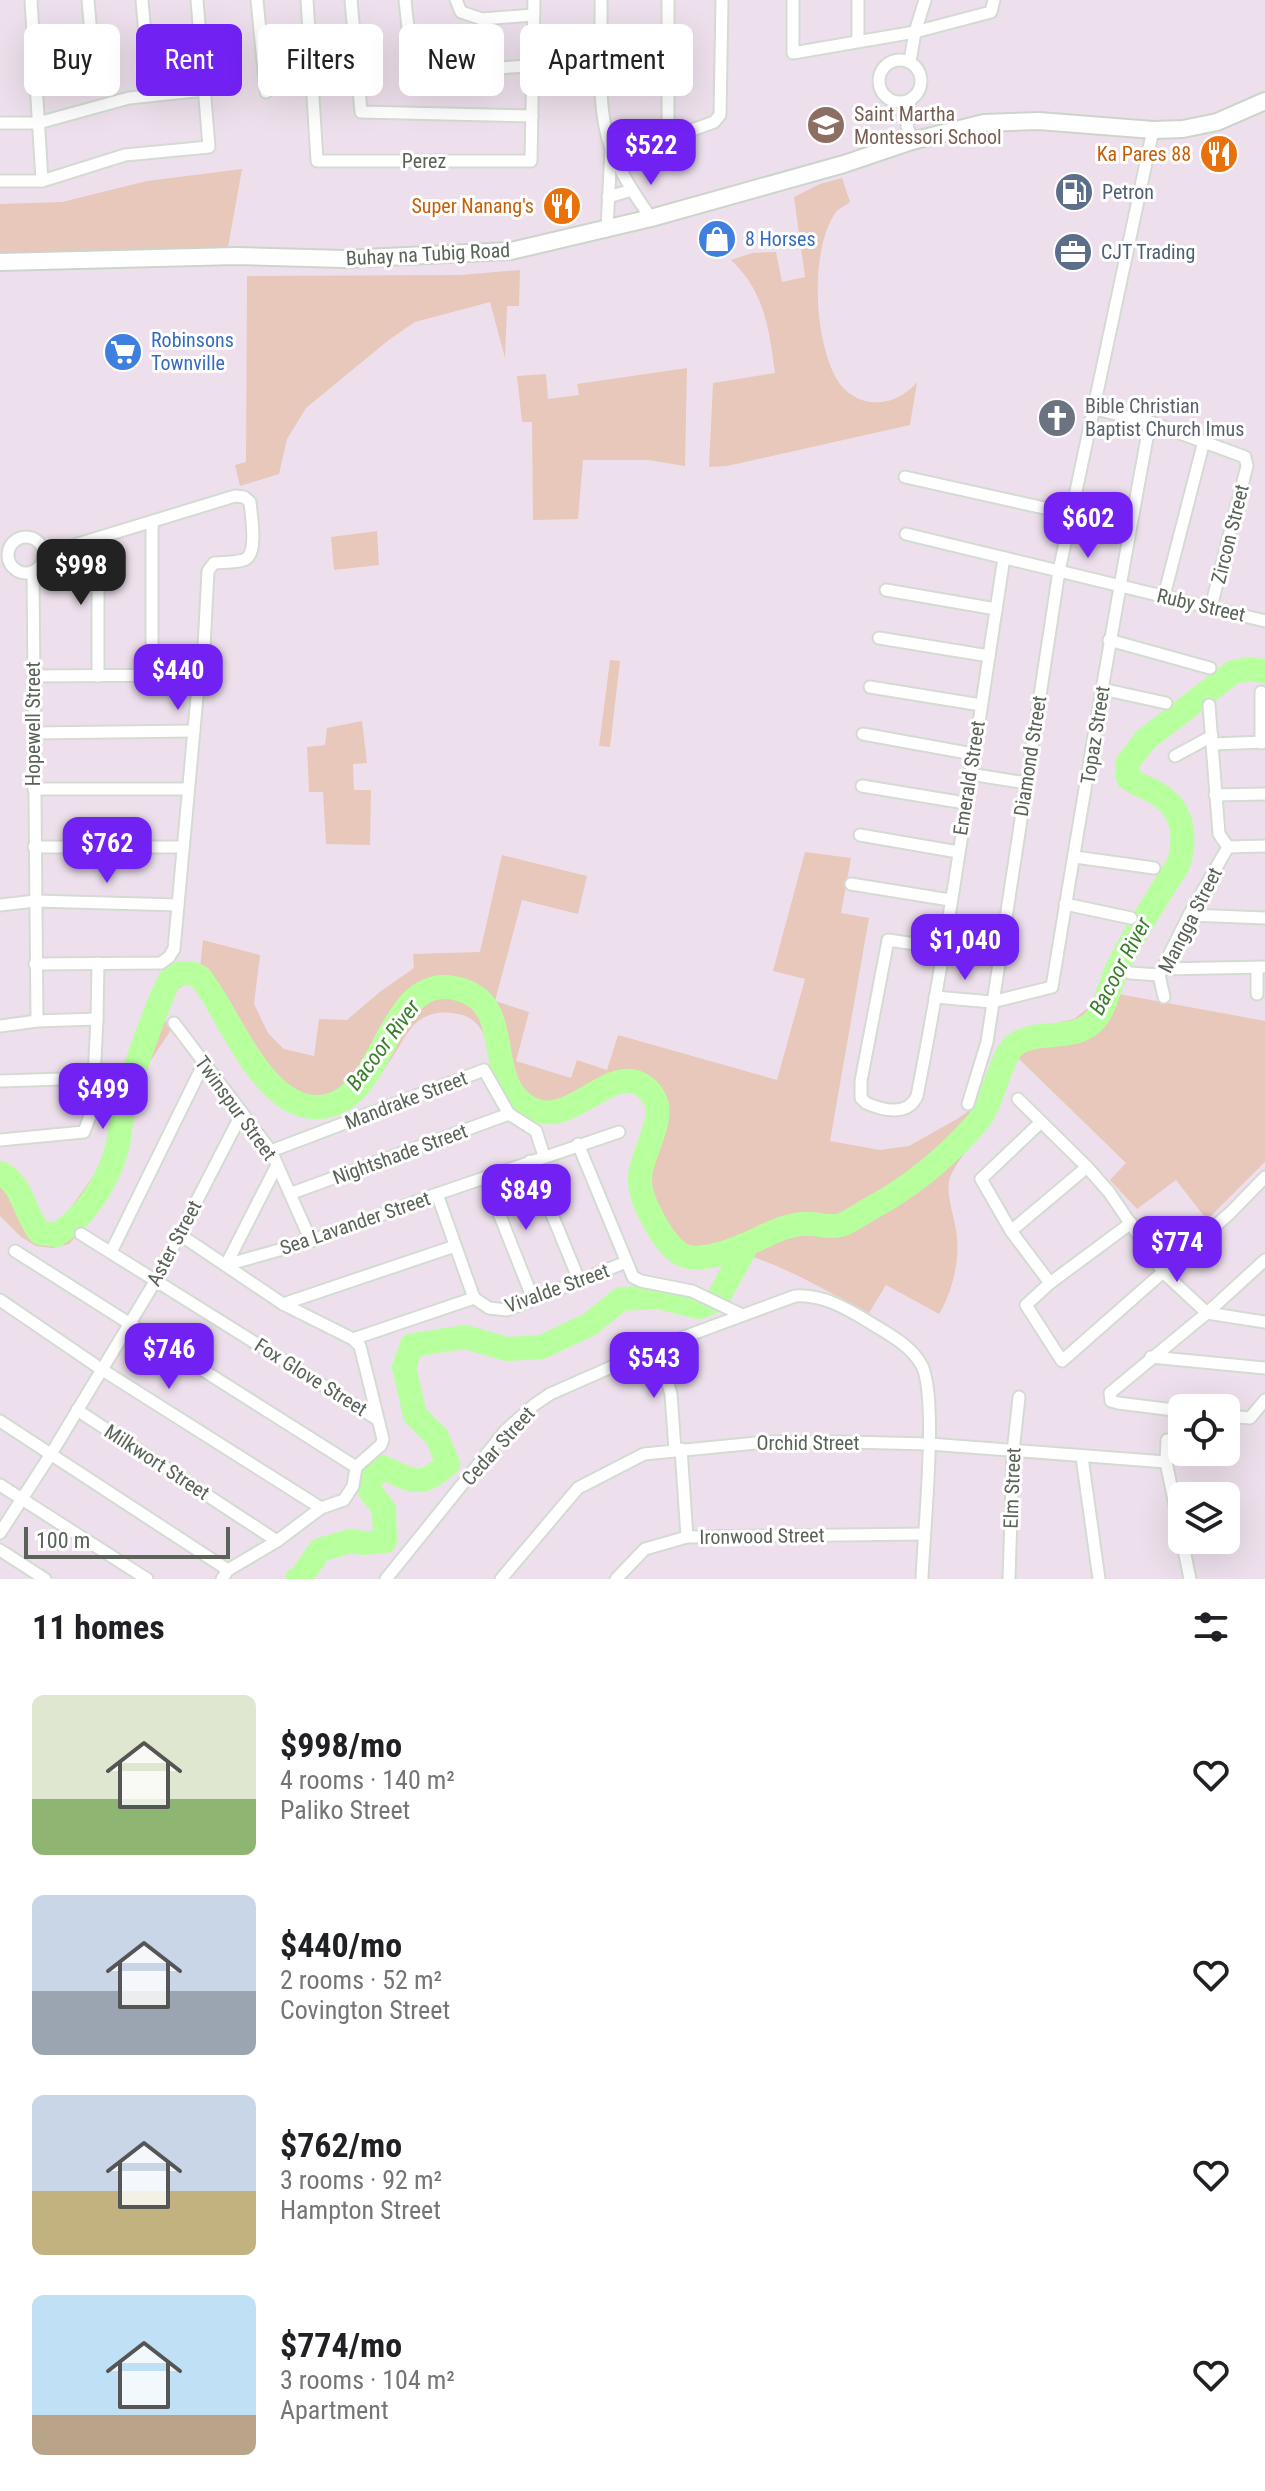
<!DOCTYPE html>
<html lang="en">
<head>
<meta charset="utf-8">
<style>
  body { margin:0; font-family:"Roboto Condensed",sans-serif; background:#f2f2f2; color:#202124; height:100vh; display:flex; flex-direction:column; font-size:30px; white-space:nowrap }
  * { box-sizing:border-box; margin:0 }
  p { font-size:26px; color:#757577 }
  .icon { flex:none; width:44px; height:44px; fill:none; stroke:currentColor; stroke-width:2; stroke-linecap:round; stroke-linejoin:round }
  .map { position:relative; height:1579px; overflow:hidden }
  .side { display:flex; flex-direction:column; background:#fff; flex:1 }
  .side>* { flex:none }
  .guide { position:absolute; left:24px; top:24px; width:800px; height:72px; display:flex; gap:16px }
  .controls { position:absolute; left:1168px; top:1394px; display:grid; gap:16px }
  .controls a { display:grid; place-items:center; width:72px; height:72px; border-radius:12px; background:#fff; box-shadow:0 8px 32px #0002; font-size:40px }
  .scale { position:absolute; left:24px; bottom:20px; width:206px; box-sizing:border-box; padding-left:8px; border:4px solid #5a6259; border-top:0; font-size:22px; line-height:28px; white-space:nowrap; color:#5a6259; -webkit-text-stroke:6px #fff; paint-order:stroke }
  .price { position:absolute; translate:-50% -68px; padding:0 18px; border-radius:16px; background:#7121f2; color:#fff; font-size:26px; line-height:52px; filter:drop-shadow(0 2px 4px #0008) }
  .price::after { content:''; position:absolute; left:50%; top:48px; width:24px; height:18px; margin-left:-12px; background:inherit; clip-path:polygon(0 0,100% 0,50% 100%) }
  .price.on { background:#222; color:#fff }
  ul { padding:0; list-style:none }
  li { display:flex; align-items:center; gap:24px; height:200px; padding:0 32px }
  li span { display:grid; place-items:center; flex:none; width:224px; height:160px; border-radius:12px; color:#555 }
  li>.icon { margin-inline-start:auto }
  span .icon { width:96px; height:96px; fill:#fffc; stroke-width:1 }
  li b { font-size:34px }
  h2 { display:flex; justify-content:space-between; align-items:center; height:96px; padding:0 32px; font-size:34px }
  .chip { padding:0 28px; border-radius:12px; background:#fff; box-shadow:0 8px 32px #0002; font-size:28px; line-height:72px }
  .chip.on { background:#7121f2; color:#fff }
  .map>svg:first-child { display:block }
</style>
</head>
<body>
<div class="map">
<svg width="1265" height="1579" viewBox="0 0 1265 1579">
  <rect width="100%" height="100%" fill="#ede0ec"/>
  <g fill="#e7c8bb">
    <polygon points="242,169 228,247 0,255 0,204 62,202 147,181"/>
    <path d="M842,178l8,24c-5,4 -12,7 -15,11 -25,39 -21,122 0,163 18,34 59,34 82,6l-7,43 -183,41 -18,1 4,-84 62,-10c-6,-44 -10,-81 -44,-113l21,-7 24,-1 6,30 23,-5 -11,-80 26,-13z"/>
    <polygon points="520,270 519,306 507,306 505,358 490,302 415,322 390,339 306,408 287,439 279,474 240,486 235,465 246,462 247,276 461,275"/>
    <polygon points="687,368 685,466 648,460 583,460 578,519 533,520 532,422 522,422 517,376 546,374 548,399 579,395 577,384"/>
    <polygon points="377,531 379,565 334,570 331,537"/>
    <polygon points="610,660 620,661 610,747 599,746"/>
    <polygon points="362,721 367,763 353,764 354,790 371,790 370,845 326,844 323,792 309,792 307,747 325,745 327,728"/>
    <path d="M805,852l46,6 -10,55 28,5 -39,223 50,9 29,-4 48,-27 20,-14 21,-59 23,-15 53,-12 15,-12 8,-17 168,31v141l-58,58 -31,-40 -39,29 -27,-29 16,-17 -112,-109c-9,23 -16,47 -29,69 -9,17 -26,35 -34,52 -7,15 3,40 5,55 5,27 -3,61 -17,84l-53,-29 -17,28c-39,-20 -80,-45 -122,-58 -11,-4 -29,4 -42,4 -11,1 -25,1 -35,-6 -14,-10 -35,-52 -37,-69 -4,-33 27,-53 13,-89 -36,-20 -65,29 -102,24 -68,-11 -36,-94 -85,-105 -13,-2 -24,-3 -36,4 -10,5 -17,17 -23,27 -20,32 -37,57 -75,66 -23,5 -44,-4 -60,-21 -8,-8 -14,-21 -20,-30 -14,-23 -27,-46 -41,-68l-7,-9 -8,-2 -22,16 -7,16 11,17 -30,45 -25,91 -36,66 -11,12 -16,4 -17,-2 -15,-9 -21,-21v-53c25,8 32,35 41,57l16,7 47,-66 10,-51 39,-115 13,-17 13,-9 21,-1 3,-28 57,15 -6,49 14,29 16,16 30,7 5,-37 28,1 34,-29 33,-23 -1,-14 67,-2 22,-97 85,21 -9,38 -56,-14 -27,101 34,11 -13,49 55,17 6,-18 30,10 11,-35 159,45 28,-101 -32,-8z"/>
  </g>
  <g fill="none" stroke-linecap="round" stroke-linejoin="round">
    <g stroke="#b8ff9e" stroke-width="24">
      <path d="M0,1173c24,12 24,41 40,60l16,2c26,-15 48,-48 58,-77 7,-17 6,-37 10,-54 3,-15 40,-120 47,-126 9,-7 20,-6 29,-1 31,38 65,142 127,129 62,-13 60,-140 135,-116 53,17 22,88 63,115 44,31 84,-46 120,-18 31,25 -6,64 -5,93 0,15 8,30 15,43 6,11 14,23 24,30 23,15 72,-11 94,-21 12,-5 24,-9 37,-8 10,0 20,4 31,1 9,-3 18,-10 27,-15 44,-24 73,-48 107,-85 20,-22 24,-69 41,-81 24,-16 59,-1 79,-24 11,-13 14,-33 21,-49 17,-36 40,-72 62,-106 8,-24 7,-53 -17,-69 -10,-8 -23,-10 -33,-18l-1,-14 18,-24 88,-68 17,-3 15,2"/>
      <path d="M297,1579l4,-2 19,-27 30,-9 14,2 21,-2 -1,-32 -14,-18 -1,-10 13,-14c31,15 39,21 66,-3l-11,-27 -22,-22 -11,-48 8,-22 53,-8 42,12 35,-2 48,-23 31,-25 37,-2 41,10 18,-7 30,-55"/>
    </g>
    <defs>
      <g id="minor">
        <polyline points="31,0 42,181"/>
        <polyline points="88,0 93,58"/>
        <polyline points="142,0 145,34"/>
        <polyline points="257,0 266,92"/>
        <polyline points="307,0 317,161 531,161 534,0"/>
        <polyline points="351,0 361,112 532,116"/>
        <path d="M405,0l5,47 5,13c35,15 80,7 118,6"/>
        <polyline points="456,0 461,12 482,19 534,15"/>
        <path d="M601,0c1,45 -6,106 10,148 9,25 25,49 40,70"/>
        <polyline points="668,0 668,123 672,129 681,134 714,122 720,115 722,0"/>
        <polyline points="793,0 793,53 915,32 991,12 994,0"/>
        <polyline points="858,0 858,40"/>
        <circle cx="900" cy="81" r="21"/>
        <polyline points="910,61 915,32 925,0"/>
        <polyline points="910,100 907,126 912,141"/>
        <polyline points="0,123 38,123 129,98 205,90"/>
        <polyline points="646,143 677,133"/>
        <polyline points="0,181 42,181 125,155 209,147 197,0"/>
        <polyline points="608,197 632,190"/>
        <polyline points="607,229 611,149"/>
        <polyline points="1095,409 1150,422 1245,457 1247,466 1211,607"/>
        <polyline points="905,477 1071,514"/>
        <polyline points="906,534 1265,621"/>
        <circle cx="26" cy="555" r="18"/>
        <polyline points="98,538 98,676"/>
        <polyline points="33,572 37,1021"/>
        <polyline points="886,590 996,609"/>
        <polyline points="1164,596 1204,441"/>
        <polyline points="879,638 989,656"/>
        <polyline points="1109,640 1210,668"/>
        <polyline points="152,675 152,522"/>
        <polyline points="33,676 199,675"/>
        <polyline points="870,687 981,705"/>
        <polyline points="1102,689 1166,703"/>
        <polyline points="1261,692 1261,743"/>
        <polyline points="33,733 194,731"/>
        <polyline points="863,734 973,754"/>
        <polyline points="1212,744 1265,742"/>
        <polyline points="1175,756 1212,736"/>
        <polyline points="970,774 1026,783"/>
        <polyline points="862,786 965,803"/>
        <polyline points="34,789 188,789"/>
        <polyline points="1215,795 1265,794"/>
        <polyline points="860,835 958,852"/>
        <polyline points="34,847 183,847"/>
        <polyline points="1228,847 1265,846"/>
        <polyline points="1075,857 1154,868"/>
        <polyline points="851,884 950,900"/>
        <polyline points="1065,904 1131,918"/>
        <polyline points="0,905 35,901 178,905"/>
        <polyline points="1189,915 1265,918"/>
        <path d="M943,948l-55,-8 -27,141v17l5,5c18,8 42,13 51,-7 35,-178 59,-359 87,-538"/>
        <path d="M35,964l126,-1 8,-6 5,-8 25,-274 4,-9 5,-95 6,-8c9,-1 24,0 32,-4 12,-8 5,-44 4,-57l-6,-5 -9,-1 -190,58"/>
        <polyline points="1257,968 1257,994"/>
        <polyline points="1163,969 1265,967"/>
        <polyline points="1130,973 1159,975"/>
        <path d="M935,997l57,5 60,-15c31,-189 63,-378 98,-565"/>
        <polyline points="1164,997 1159,975 1189,915 1228,847 1219,834 1209,705"/>
        <polyline points="174,1023 271,1151 311,1241"/>
        <polyline points="0,1026 37,1021 97,1019 98,963"/>
        <polyline points="0,1081 94,1078"/>
        <polyline points="1018,1099 1087,1167 1109,1192 1164,1273 1207,1313 1265,1260"/>
        <polyline points="968,1104 987,1042 1059,571 1153,130"/>
        <polyline points="1041,1122 981,1179 1011,1231 1050,1283 1131,1223"/>
        <path d="M0,1140l84,-8c6,-17 16,-36 10,-54l3,-59"/>
        <polyline points="578,1144 633,1277 641,1281 692,1291 742,1315"/>
        <polyline points="271,1151 484,1070 509,1114 536,1131 544,1156"/>
        <polyline points="530,1161 579,1280"/>
        <polyline points="485,1178 533,1299"/>
        <polyline points="292,1193 509,1114"/>
        <polyline points="437,1194 474,1298"/>
        <polyline points="1011,1231 1087,1167"/>
        <polyline points="81,1234 377,1419"/>
        <polyline points="179,1234 283,1304 353,1339 360,1346 383,1439 381,1445 356,1467"/>
        <polyline points="15,1251 356,1467"/>
        <polyline points="111,1252 204,1063"/>
        <polyline points="226,1265 311,1241 437,1194 619,1132"/>
        <polyline points="226,1265 277,1165"/>
        <polyline points="1050,1283 1026,1305 1062,1361 1230,1213 1265,1177"/>
        <polyline points="474,1298 489,1308 507,1310 626,1262"/>
        <polyline points="0,1300 101,1369 321,1508"/>
        <polyline points="283,1304 455,1246"/>
        <polyline points="353,1339 474,1298"/>
        <polyline points="657,1347 671,1394 675,1450"/>
        <polyline points="1151,1357 1265,1368"/>
        <polyline points="77,1410 277,1541"/>
        <polyline points="1182,1411 1118,1403 1111,1401 1110,1393 1207,1313 1265,1322"/>
        <polyline points="1226,1416 1250,1418 1265,1400"/>
        <polyline points="0,1421 228,1570"/>
        <polyline points="1167,1440 1166,1462 1182,1538"/>
        <polyline points="681,1449 687,1537"/>
        <polyline points="1082,1457 1099,1579"/>
        <polyline points="0,1485 147,1579"/>
        <polyline points="0,1533 51,1454 156,1280 242,1113"/>
        <polyline points="1182,1540 1190,1579"/>
        <polyline points="0,1550 45,1579"/>
        <polyline points="222,1579 228,1570 277,1541 321,1508 344,1500 353,1486 356,1467"/>
        <path d="M386,1579l120,-149 28,-25 16,-11 107,-47 138,-51c27,-2 51,12 74,26 19,12 40,22 52,42 18,30 2,174 1,215"/>
        <polyline points="501,1579 578,1488 644,1454 767,1442 848,1442 929,1444 1166,1462"/>
        <polyline points="616,1579 645,1549 687,1537 923,1534"/>
        <polyline points="1009,1579 1013,1452 1019,1397"/>
      </g>
      <polyline id="secondary" points="0,262 236,256 344,259 511,251 651,218 844,164 912,141 984,123 1039,121 1153,130 1183,129 1217,122 1265,101"/>
    </defs>
    <use href="#minor" stroke="#d4dbd3" stroke-width="15"/>
    <use href="#secondary" stroke="#ccd5cb" stroke-width="20"/>
    <use href="#minor" stroke="#fff" stroke-width="11"/>
    <use href="#secondary" stroke="#fff" stroke-width="16"/>
  </g>
  <defs>
    <symbol id="school-disc" viewBox="-11 -11 22 22"><circle r="9.5" fill="#8d6e63" stroke="#fff"/><path d="M0-5L7-2L0 1L-7-2ZM-4 1L0 2.5L4 1V4Q0 6-4 4Z" fill="#fff"/></symbol>
    <symbol id="restaurant-disc" viewBox="-11 -11 22 22"><circle r="9.5" fill="#e8710a" stroke="#fff"/><path d="M-5-6h1v4h1v-4h1v4h1v-4h1v5L-1.5 .5V6h-2V.5L-5-1ZM5-6V6H3V1.5H1.5Q1.5-4 5-6Z" fill="#fff"/></symbol>
    <symbol id="fuel-disc" viewBox="-11 -11 22 22"><circle r="9.5" fill="#5c6f8a" stroke="#fff"/><path d="M-5.5-6h7V0h2V4h1.3V-2.5L3-4.5l.8-.8L6-3V5H2.5V1h-1V6h-7ZM-4.2-4.7v3.2H.2V-4.7Z" fill="#fff"/></symbol>
    <symbol id="shop-disc" viewBox="-11 -11 22 22"><circle r="9.5" fill="#3f7fe0" stroke="#fff"/><path d="M-5-2.5h2.3a2.7 3.5 0 0 1 5.4 0H5L5.5 6h-11ZM-1.5-2.5h3a1.5 2.3 0 0 0-3 0Z" fill="#fff"/></symbol>
    <symbol id="office-disc" viewBox="-11 -11 22 22"><circle r="9.5" fill="#5c6f8a" stroke="#fff"/><path d="M-6-3h4V-5.5h4V-3h4V5H-6ZM-1-4.5V-3h2v-1.5ZM-6 0V1H6V0Z" fill="#fff"/></symbol>
    <symbol id="supermarket-disc" viewBox="-11 -11 22 22"><circle r="9.5" fill="#3f7fe0" stroke="#fff"/><path d="M-6-5.5h2.5l.6 2H6L4.5 2H-2.5L-4.4-4H-6ZM-1.5 3.2a1.3 1.3 0 1 0 .1 0ZM3 3.2a1.3 1.3 0 1 0 .1 0Z" fill="#fff"/></symbol>
    <symbol id="church-disc" viewBox="-11 -11 22 22"><circle r="9.5" fill="#6b7280" stroke="#fff"/><path d="M-1.2-6h2.4v3.5h3.3v2.4h-3.3V6h-2.4V-.1h-3.3v-2.4h3.3Z" fill="#fff"/></symbol>
  </defs>
  <g fill-rule="evenodd">
    <use href="#school-disc" x="804" y="103" width="44" height="44"/>
    <use href="#restaurant-disc" x="1197" y="132" width="44" height="44"/>
    <use href="#fuel-disc" x="1052" y="170" width="44" height="44"/>
    <use href="#restaurant-disc" x="540" y="184" width="44" height="44"/>
    <use href="#shop-disc" x="695" y="217" width="44" height="44"/>
    <use href="#office-disc" x="1051" y="230" width="44" height="44"/>
    <use href="#supermarket-disc" x="101" y="330" width="44" height="44"/>
    <use href="#church-disc" x="1035" y="396" width="44" height="44"/>
  </g>
  <g text-anchor="middle" dominant-baseline="central" stroke-width="6" stroke-linejoin="round" paint-order="stroke">
    <g font-size="20" fill="#785e54" stroke="#fff" text-anchor="start">
      <text x="854" y="114">Saint Martha<tspan x="854" dy="23">Montessori School</tspan></text>
    </g>
    <g font-size="20" fill="#c56008" stroke="#fff" text-anchor="end">
      <text x="1191" y="154">Ka Pares 88</text>
      <text x="534" y="206">Super Nanang's</text>
    </g>
    <g font-size="20" fill="#5a6259" stroke="#fff">
      <text x="424" y="161">Perez</text>
      <text transform="translate(428 254) rotate(-3)">Buhay na Tubig Road</text>
      <text transform="translate(1230 534) rotate(-76)">Zircon Street</text>
      <text transform="translate(1201 605) rotate(13)">Ruby Street</text>
      <text transform="translate(33 724) rotate(-90)">Hopewell Street</text>
      <text transform="translate(1095 735) rotate(-81)">Topaz Street</text>
      <text transform="translate(1030 756) rotate(-81)">Diamond Street</text>
      <text transform="translate(969 778) rotate(-81)">Emerald Street</text>
      <text transform="translate(1190 920) rotate(-63)">Mangga Street</text>
      <text transform="translate(406 1100) rotate(-21)">Mandrake Street</text>
      <text transform="translate(236 1108) rotate(54)">Twinspur Street</text>
      <text transform="translate(400 1154) rotate(-20)">Nightshade Street</text>
      <text transform="translate(355 1223) rotate(-19)">Sea Lavander Street</text>
      <text transform="translate(174 1243) rotate(-62)">Aster Street</text>
      <text transform="translate(557 1288) rotate(-20)">Vivalde Street</text>
      <text transform="translate(311 1377) rotate(32)">Fox Glove Street</text>
      <text x="808" y="1443">Orchid Street</text>
      <text transform="translate(498 1446) rotate(-48)">Cedar Street</text>
      <text transform="translate(157 1462) rotate(33)">Milkwort Street</text>
      <text transform="translate(1012 1488) rotate(-88)">Elm Street</text>
      <text transform="translate(762 1536) rotate(-1)">Ironwood Street</text>
    </g>
    <g font-size="20" fill="#4e5e75" stroke="#fff" text-anchor="start">
      <text x="1102" y="192">Petron</text>
      <text x="1101" y="252">CJT Trading</text>
    </g>
    <g font-size="20" fill="#366cbe" stroke="#fff" text-anchor="start">
      <text x="745" y="239">8 Horses</text>
      <text x="151" y="340">Robinsons<tspan x="151" dy="23">Townville</tspan></text>
    </g>
    <g font-size="20" fill="#5b616d" stroke="#fff" text-anchor="start">
      <text x="1085" y="406">Bible Christian<tspan x="1085" dy="23">Baptist Church Imus</tspan></text>
    </g>
    <g font-size="22" font-style="italic" fill="#3a7f2a" stroke="#fff">
      <text transform="translate(1120 966) rotate(-62)">Bacoor River</text>
      <text transform="translate(383 1045) rotate(-53)">Bacoor River</text>
    </g>
  </g>
</svg>
<div class="controls">
<a><svg class="icon" aria-label="locate" viewBox="0 0 24 24"><circle cx="12" cy="12" r="6"/><path d="M12 2v4M12 18v4M2 12h4M18 12h4"/></svg></a>
<a><svg class="icon" aria-label="layers" viewBox="0 0 24 24"><path d="M12 4l9 5-9 5-9-5zM3 14l9 5 9-5"/></svg></a>
</div>
<div class="scale">100 m</div>
<b class="price" style="left:651px;top:187px">$522</b>
<b class="price" style="left:1088px;top:560px">$602</b>
<b class="price on" style="left:81px;top:607px">$998</b>
<b class="price" style="left:178px;top:712px">$440</b>
<b class="price" style="left:107px;top:885px">$762</b>
<b class="price" style="left:965px;top:982px">$1,040</b>
<b class="price" style="left:103px;top:1131px">$499</b>
<b class="price" style="left:526px;top:1232px">$849</b>
<b class="price" style="left:1177px;top:1284px">$774</b>
<b class="price" style="left:169px;top:1391px">$746</b>
<b class="price" style="left:654px;top:1400px">$543</b>
<div class="guide">
<a class="chip">Buy</a>
<a class="chip on">Rent</a>
<a class="chip">Filters</a>
<a class="chip">New</a>
<a class="chip">Apartment</a>
</div>
</div>
<section class="side">
<h2>11 homes<svg class="icon" aria-label="filters" viewBox="0 0 24 24"><path d="M4 7h16M4 17h16"/><circle cx="9" cy="7" r="2"/><circle cx="15" cy="17" r="2"/></svg></h2>
<ul>
<li><span style="background:linear-gradient(#dfe7d0 65%,#8fb573 0)"><svg class="icon" aria-label="home" viewBox="0 0 24 24"><path d="M3 11l9-7 9 7M6 9v11h12V9"/></svg></span><div><b>$998/mo</b><p>4 rooms · 140 m²</p><p>Paliko Street</p></div><svg class="icon" aria-label="heart" viewBox="0 0 24 24"><path d="M12 20l-8-8c-3-5 5-10 8-4 3-6 11-1 8 4z"/></svg></li>
<li><span style="background:linear-gradient(#c9d6e8 60%,#9aa5b1 0)"><svg class="icon" aria-label="home" viewBox="0 0 24 24"><path d="M3 11l9-7 9 7M6 9v11h12V9"/></svg></span><div><b>$440/mo</b><p>2 rooms · 52 m²</p><p>Covington Street</p></div><svg class="icon" aria-label="heart" viewBox="0 0 24 24"><path d="M12 20l-8-8c-3-5 5-10 8-4 3-6 11-1 8 4z"/></svg></li>
<li><span style="background:linear-gradient(#c9d6e8 60%,#c2b280 0)"><svg class="icon" aria-label="home" viewBox="0 0 24 24"><path d="M3 11l9-7 9 7M6 9v11h12V9"/></svg></span><div><b>$762/mo</b><p>3 rooms · 92 m²</p><p>Hampton Street</p></div><svg class="icon" aria-label="heart" viewBox="0 0 24 24"><path d="M12 20l-8-8c-3-5 5-10 8-4 3-6 11-1 8 4z"/></svg></li>
<li><span style="background:linear-gradient(#bfe0f5 75%,#b9a48a 0)"><svg class="icon" aria-label="home" viewBox="0 0 24 24"><path d="M3 11l9-7 9 7M6 9v11h12V9"/></svg></span><div><b>$774/mo</b><p>3 rooms · 104 m²</p><p>Apartment</p></div><svg class="icon" aria-label="heart" viewBox="0 0 24 24"><path d="M12 20l-8-8c-3-5 5-10 8-4 3-6 11-1 8 4z"/></svg></li>
</ul>
</section>
</body>
</html>
